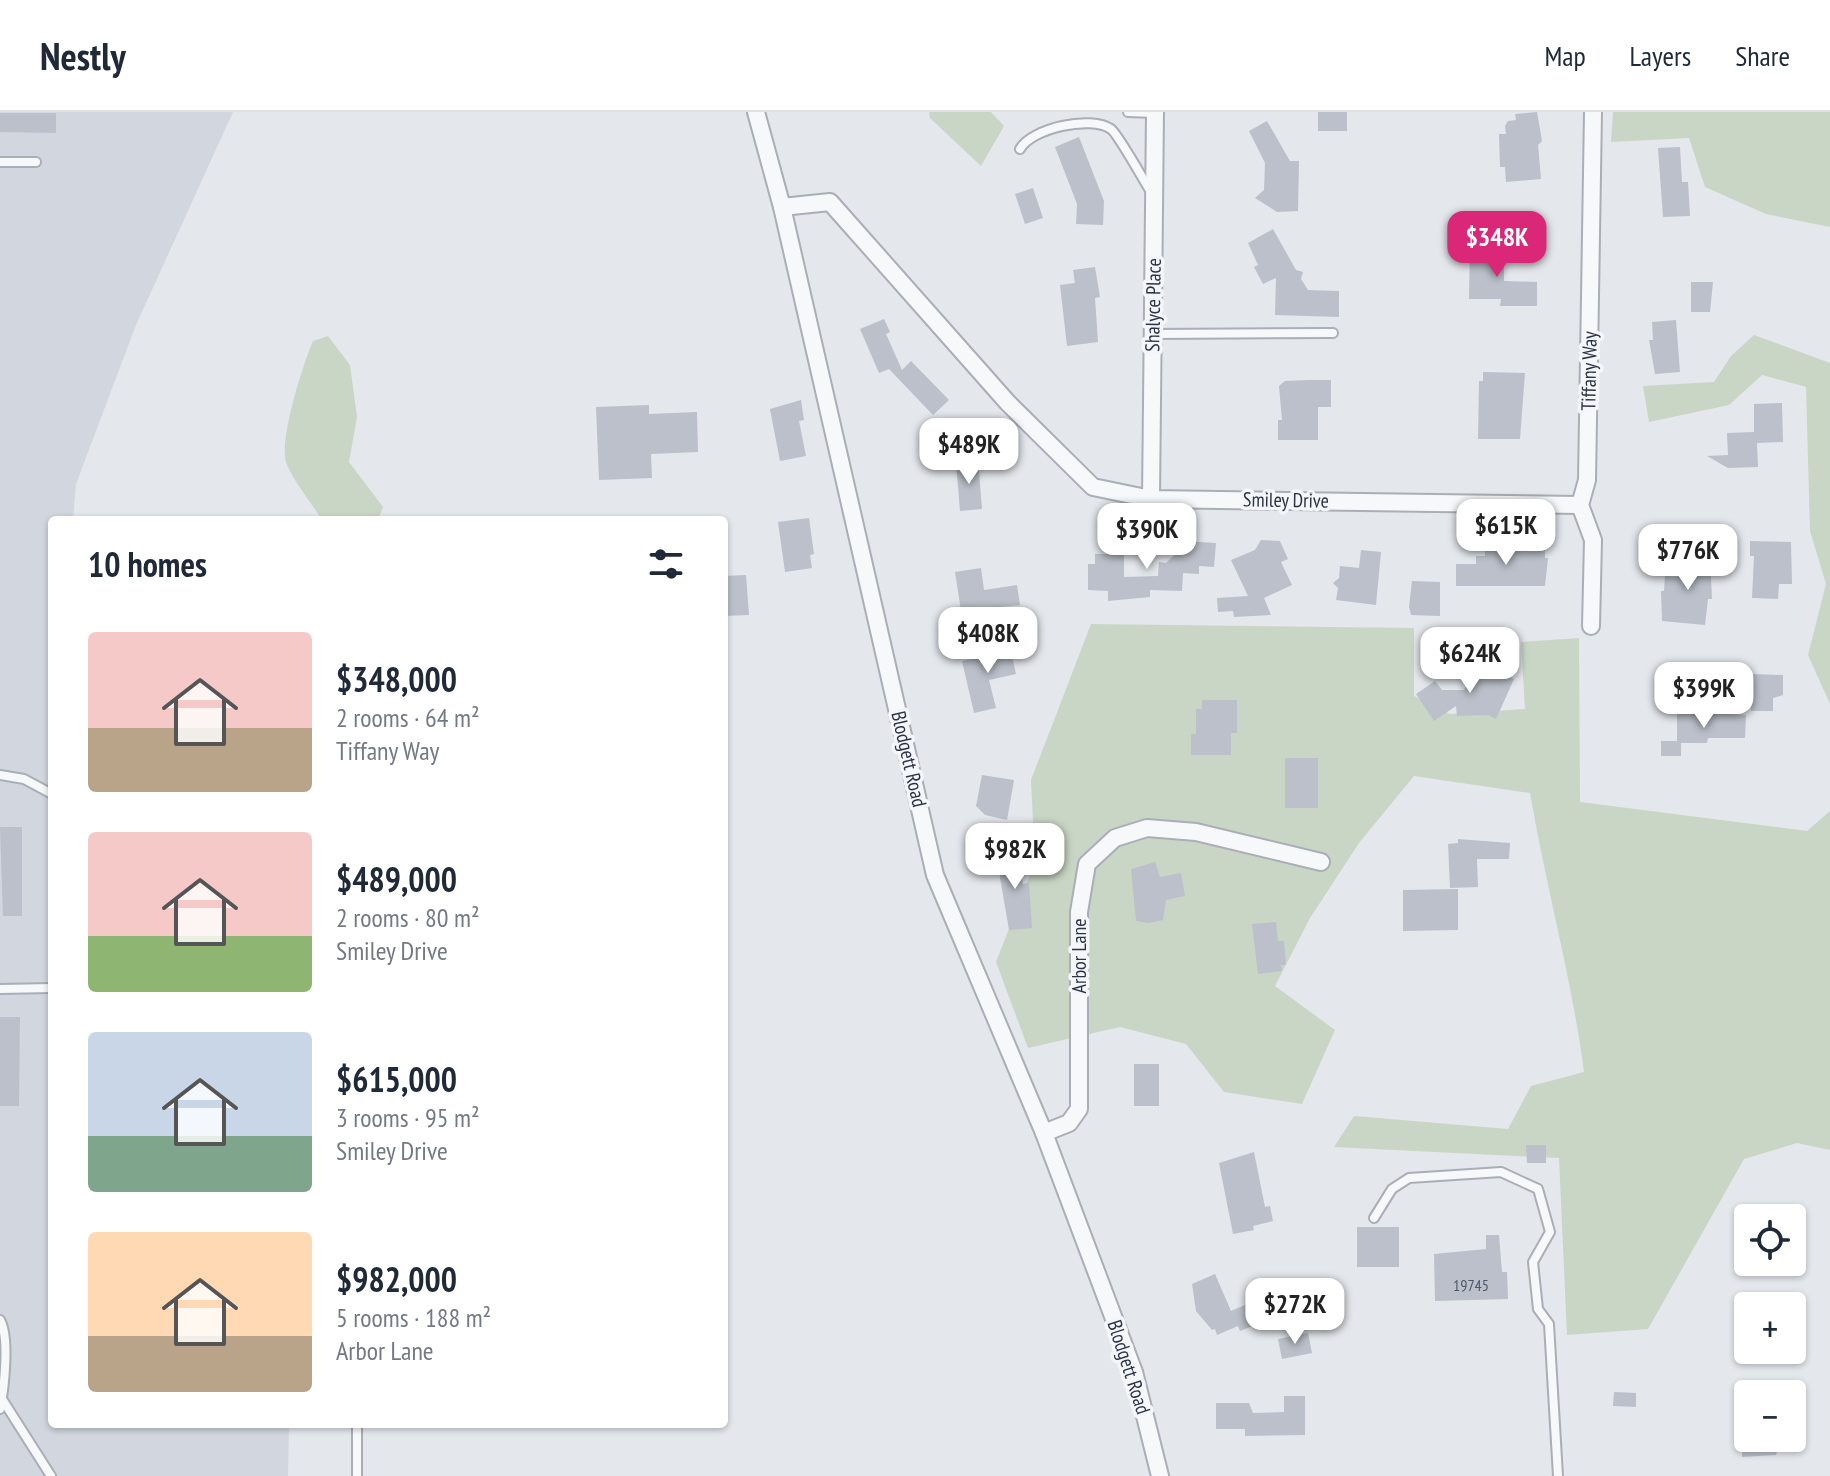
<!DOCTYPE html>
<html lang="en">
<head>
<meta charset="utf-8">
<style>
  body { margin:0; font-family:"PT Sans Narrow",sans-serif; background:#f6f6f7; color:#1f2937; height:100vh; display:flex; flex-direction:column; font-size:30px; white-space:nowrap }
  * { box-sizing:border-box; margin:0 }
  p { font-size:26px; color:#747a83 }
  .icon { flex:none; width:44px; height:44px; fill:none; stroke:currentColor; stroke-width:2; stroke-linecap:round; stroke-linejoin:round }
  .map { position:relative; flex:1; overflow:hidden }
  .side { position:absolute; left:48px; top:404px; width:680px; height:912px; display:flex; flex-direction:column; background:#fff; border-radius:8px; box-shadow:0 2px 6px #0004 }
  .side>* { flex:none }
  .tools { position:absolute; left:1734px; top:1092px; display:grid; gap:16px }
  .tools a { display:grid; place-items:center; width:72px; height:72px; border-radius:8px; background:#fff; box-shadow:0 2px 6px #0004; font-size:40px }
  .price { position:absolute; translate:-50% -68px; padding:0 18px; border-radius:16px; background:#fff; color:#222; font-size:26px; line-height:52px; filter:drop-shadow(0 2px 4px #0008) }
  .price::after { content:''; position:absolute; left:50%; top:48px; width:24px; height:18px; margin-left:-12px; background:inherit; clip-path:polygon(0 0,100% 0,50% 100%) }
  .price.selected { background:#db2777; color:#fff }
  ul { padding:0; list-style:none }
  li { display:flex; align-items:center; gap:24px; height:200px; padding:0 40px }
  li span { display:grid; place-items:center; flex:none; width:224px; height:160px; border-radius:8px; color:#555 }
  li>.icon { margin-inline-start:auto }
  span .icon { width:96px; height:96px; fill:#fffc; stroke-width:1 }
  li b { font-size:34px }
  h2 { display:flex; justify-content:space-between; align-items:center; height:96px; padding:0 40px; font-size:34px }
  header { display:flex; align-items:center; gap:48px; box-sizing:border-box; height:112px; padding:0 40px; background:#fff; border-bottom:2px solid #e0e1e3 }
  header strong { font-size:38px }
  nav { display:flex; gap:44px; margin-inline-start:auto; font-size:28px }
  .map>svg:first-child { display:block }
</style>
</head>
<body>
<header>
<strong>Nestly</strong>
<nav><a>Map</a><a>Layers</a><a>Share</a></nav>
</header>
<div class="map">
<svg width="1830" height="1364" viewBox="0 0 1830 1364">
  <rect width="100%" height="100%" fill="#e4e7ec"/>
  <polygon fill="#d2d6de" points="0,0 233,0 136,213 76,372 73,408 52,408 52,1312 289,1312 288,1364 0,1364"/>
  <g fill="#c9d6c5">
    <polygon points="929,0 991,0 1004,14 981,54 930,6"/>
    <polygon points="1613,0 1830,0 1830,115 1766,102 1705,75 1689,26 1611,30"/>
    <polygon points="1754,223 1830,251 1830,592 1808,543 1826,472 1810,419 1806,275 1762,263 1729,293 1649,310 1643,274 1714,270 1731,244"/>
    <path d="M328,224l22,29 7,52 -8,45 34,45 -5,13h-56c-11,-18 -29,-39 -36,-58 -7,-23 17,-98 27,-121z"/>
    <path d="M1091,512l323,4v68l36,18 75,-5 -4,-67 58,-4 1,164 227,29 23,-20v339l-33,-7 -53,16 -96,170 -81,6 -8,-177 -225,-11 20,-31 154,13 23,-43 53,-14c-12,-93 -38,-185 -54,-279l-116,-17 -55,67 -49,75 -35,68 60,44 -33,74 -78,-12 -38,-48 -66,-17 -92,21 -32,-86 39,-100 -4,-82z"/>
  </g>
  <g fill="#bbc0ca">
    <rect x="1318" y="0" width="29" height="19"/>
    <polygon points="1537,0 1542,29 1538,33 1541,67 1506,70 1505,55 1500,55 1499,22 1506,22 1505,14 1508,9 1516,8 1515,2"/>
    <polygon points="0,1 56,1 56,21 0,20"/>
    <polygon points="1267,9 1290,49 1299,49 1298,99 1277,100 1255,86 1264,78 1265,51 1249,19"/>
    <polygon points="1079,25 1104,89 1103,113 1076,112 1077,92 1055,35"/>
    <polygon points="1680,35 1682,70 1688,70 1690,104 1663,105 1658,36"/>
    <polygon points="1033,76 1043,106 1025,112 1015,82"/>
    <polygon points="1273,117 1296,158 1303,160 1301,167 1308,178 1339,179 1339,205 1275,203 1276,166 1263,172 1254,155 1258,153 1248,131"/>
    <polygon points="1470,133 1504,133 1504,169 1537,170 1537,194 1500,194 1501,187 1469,187"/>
    <polygon points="1095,155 1100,185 1095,186 1098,230 1067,234 1060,173 1075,171 1073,158"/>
    <polygon points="1691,170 1713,170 1710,200 1691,200"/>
    <polygon points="884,207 890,220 886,222 902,258 911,249 949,288 933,303 889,257 879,261 860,217"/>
    <polygon points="1676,208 1680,260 1655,262 1649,228 1653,228 1652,210"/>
    <polygon points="1483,260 1525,261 1520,327 1478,327 1479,269 1483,269"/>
    <polygon points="1308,268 1331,268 1331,295 1318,295 1318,328 1278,328 1278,308 1282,308 1279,274 1285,269"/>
    <polygon points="801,288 804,308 799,309 806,344 780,349 770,297"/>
    <polygon points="1782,291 1783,330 1757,331 1758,355 1728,356 1707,344 1728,343 1727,321 1754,320 1754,292"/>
    <polygon points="649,293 649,302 697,300 698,340 651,342 652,366 599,368 596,295"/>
    <polygon points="978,348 982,397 960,399 956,350"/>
    <polygon points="809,406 814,442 810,443 812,456 785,460 778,410"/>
    <polygon points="1261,428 1280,429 1288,447 1281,450 1292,473 1264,486 1271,503 1234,505 1233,499 1218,500 1217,486 1248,484 1231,448 1255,438"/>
    <polygon points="1182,429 1216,431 1214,455 1199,454 1199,462 1183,461 1182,479 1150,478 1150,485 1108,489 1108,479 1088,478 1088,452 1095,452 1095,442 1108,442 1108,431 1124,431 1124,465 1158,464 1159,450 1166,451 1182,436"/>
    <polygon points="1750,429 1791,430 1792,472 1779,472 1778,487 1752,486 1754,444 1750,444"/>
    <polygon points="1520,432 1545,432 1545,446 1548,446 1545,474 1456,474 1456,452 1476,452 1476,444 1485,444 1485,433"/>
    <polygon points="1361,438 1381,440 1376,493 1336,488 1338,476 1333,471 1339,466 1340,454 1359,456"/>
    <polygon points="1685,442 1710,443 1712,487 1708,487 1705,513 1662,509 1661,479 1664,479 1665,464 1684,465"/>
    <polygon points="981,456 984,478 1017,473 1020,493 961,499 955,460"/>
    <polygon points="746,463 749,503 724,504 724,464"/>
    <polygon points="1412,469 1440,470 1440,504 1411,503 1409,495"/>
    <polygon points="1009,530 1016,562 989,568 996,596 974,601 962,549 991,543 989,535"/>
    <polygon points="1480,548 1514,567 1496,607 1488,603 1457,604 1456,594 1434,609 1416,582 1435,569 1442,578 1464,578"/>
    <polygon points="1752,562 1783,563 1783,583 1773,586 1773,599 1751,599"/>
    <polygon points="1202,588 1237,588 1237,621 1231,621 1231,643 1191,643 1191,622 1196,622 1196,597 1202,597"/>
    <polygon points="1677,599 1746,603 1745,626 1708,626 1707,631 1681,631 1681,644 1661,644 1661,629 1677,629"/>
    <rect x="1285" y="646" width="33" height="50"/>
    <polygon points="982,663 1014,668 1007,708 985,703 976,694"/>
    <polygon points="0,715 22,715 22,804 3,804"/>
    <polygon points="1458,727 1510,731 1509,747 1477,747 1478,775 1450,776 1448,732 1458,731"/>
    <polygon points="1019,739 1023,772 1029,771 1032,816 1009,818 996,742"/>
    <polygon points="1155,750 1160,765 1181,761 1185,784 1166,788 1163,808 1149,811 1136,809 1131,757"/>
    <polygon points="1458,777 1458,818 1403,819 1403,778"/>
    <polygon points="1276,810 1278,829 1284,829 1286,853 1281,853 1282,859 1258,862 1252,812"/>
    <polygon points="0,905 20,905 19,994 0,994"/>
    <rect x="1134" y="952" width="25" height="42"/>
    <polygon points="1526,1033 1546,1033 1546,1051 1527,1051"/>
    <polygon points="1254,1040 1265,1095 1270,1094 1273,1109 1253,1114 1254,1118 1233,1122 1219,1051"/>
    <rect x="1357" y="1115" width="42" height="40"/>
    <polygon points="1486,1123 1499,1123 1502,1160 1507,1160 1508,1187 1435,1189 1434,1142 1486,1137"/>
    <polygon points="1215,1162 1231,1199 1254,1189 1263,1210 1240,1219 1238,1214 1217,1223 1215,1217 1212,1218 1196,1199 1192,1172"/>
    <polygon points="1308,1221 1312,1241 1282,1247 1278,1227"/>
    <polygon points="1614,1280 1636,1281 1636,1295 1613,1294"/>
    <polygon points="1284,1284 1305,1284 1305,1323 1245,1324 1245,1317 1216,1317 1216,1291 1249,1291 1253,1301 1284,1300"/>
    <polygon points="1742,1326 1776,1326 1779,1333 1776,1343 1742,1345"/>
  </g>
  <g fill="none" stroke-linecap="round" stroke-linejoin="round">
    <defs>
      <g id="lane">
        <polyline points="1128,0 1155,1"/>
        <path d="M1020,37c12,-21 71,-34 91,-20 7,5 33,52 40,63"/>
        <polyline points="0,50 36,50"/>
        <polyline points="1153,222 1333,221"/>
        <polyline points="0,663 24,667 52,682"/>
        <polyline points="0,877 52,876"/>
        <polyline points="1374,1106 1392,1077 1409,1066 1501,1060 1538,1077 1550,1120 1533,1150 1538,1197 1549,1212 1558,1364"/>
        <path d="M0,1208c10,17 4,69 0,89"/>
        <polyline points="2,1287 51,1364"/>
        <polyline points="357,1315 357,1364"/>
      </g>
      <g id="street">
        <polyline points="756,0 782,95 935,763 1044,1021 1134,1260 1160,1364"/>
        <polyline points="782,95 830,90 1008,291 1093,375 1151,387 1580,393"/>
        <polyline points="1151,387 1155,0"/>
        <polyline points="1591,514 1593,428 1580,393 1587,368 1593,0"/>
        <polyline points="1044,1021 1069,1011 1079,997 1079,800 1087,752 1115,726 1147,716 1196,720 1321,750"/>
      </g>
    </defs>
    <use href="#lane" stroke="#a9aeb7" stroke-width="12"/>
    <use href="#street" stroke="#a9aeb7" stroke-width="20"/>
    <use href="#lane" stroke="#f7f8fa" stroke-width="8"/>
    <use href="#street" stroke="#f7f8fa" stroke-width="16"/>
  </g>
  <g text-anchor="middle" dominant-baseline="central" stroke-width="7" stroke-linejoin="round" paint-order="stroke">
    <g font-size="16" fill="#4f5766">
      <text x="1471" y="1173">19745</text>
    </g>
    <g font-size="20" fill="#2b3445" stroke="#f4f6f9">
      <text transform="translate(1153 193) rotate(-89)">Shalyce Place</text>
      <text transform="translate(1589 259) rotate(-89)">Tiffany Way</text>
      <text transform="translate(1286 388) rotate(1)">Smiley Drive</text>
      <text transform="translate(909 647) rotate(77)">Blodgett Road</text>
      <text transform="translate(1079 844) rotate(-90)">Arbor Lane</text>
      <text transform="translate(1129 1255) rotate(72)">Blodgett Road</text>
    </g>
  </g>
</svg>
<div class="tools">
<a><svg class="icon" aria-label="locate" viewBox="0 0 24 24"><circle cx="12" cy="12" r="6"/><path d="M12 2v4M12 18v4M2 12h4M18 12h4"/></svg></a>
<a>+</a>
<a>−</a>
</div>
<b class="price selected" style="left:1497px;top:167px">$348K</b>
<b class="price" style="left:969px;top:374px">$489K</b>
<b class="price" style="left:1506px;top:455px">$615K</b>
<b class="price" style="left:1147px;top:459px">$390K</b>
<b class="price" style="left:1688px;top:480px">$776K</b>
<b class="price" style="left:988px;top:563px">$408K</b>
<b class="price" style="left:1470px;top:583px">$624K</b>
<b class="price" style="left:1704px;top:618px">$399K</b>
<b class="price" style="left:1015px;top:779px">$982K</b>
<b class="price" style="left:1295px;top:1234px">$272K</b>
<section class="side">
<h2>10 homes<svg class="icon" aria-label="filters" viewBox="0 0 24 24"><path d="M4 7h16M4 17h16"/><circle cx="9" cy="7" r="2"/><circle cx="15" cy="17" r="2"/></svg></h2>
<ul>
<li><span style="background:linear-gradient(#f6c9c9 60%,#b9a48a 0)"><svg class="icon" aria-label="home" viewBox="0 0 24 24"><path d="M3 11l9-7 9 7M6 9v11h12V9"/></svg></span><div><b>$348,000</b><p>2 rooms · 64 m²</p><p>Tiffany Way</p></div></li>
<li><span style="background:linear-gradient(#f6c9c9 65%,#8fb573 0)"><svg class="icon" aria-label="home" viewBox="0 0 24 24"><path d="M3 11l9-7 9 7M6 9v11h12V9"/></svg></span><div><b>$489,000</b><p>2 rooms · 80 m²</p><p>Smiley Drive</p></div></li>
<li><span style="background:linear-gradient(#c9d6e8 65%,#7fa58c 0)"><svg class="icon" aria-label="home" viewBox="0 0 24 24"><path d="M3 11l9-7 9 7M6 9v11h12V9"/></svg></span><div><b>$615,000</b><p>3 rooms · 95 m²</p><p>Smiley Drive</p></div></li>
<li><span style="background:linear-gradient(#ffd9b3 65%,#b9a48a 0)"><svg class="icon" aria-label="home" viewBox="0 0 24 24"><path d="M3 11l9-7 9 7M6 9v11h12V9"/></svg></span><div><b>$982,000</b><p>5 rooms · 188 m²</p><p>Arbor Lane</p></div></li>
</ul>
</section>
</div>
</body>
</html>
